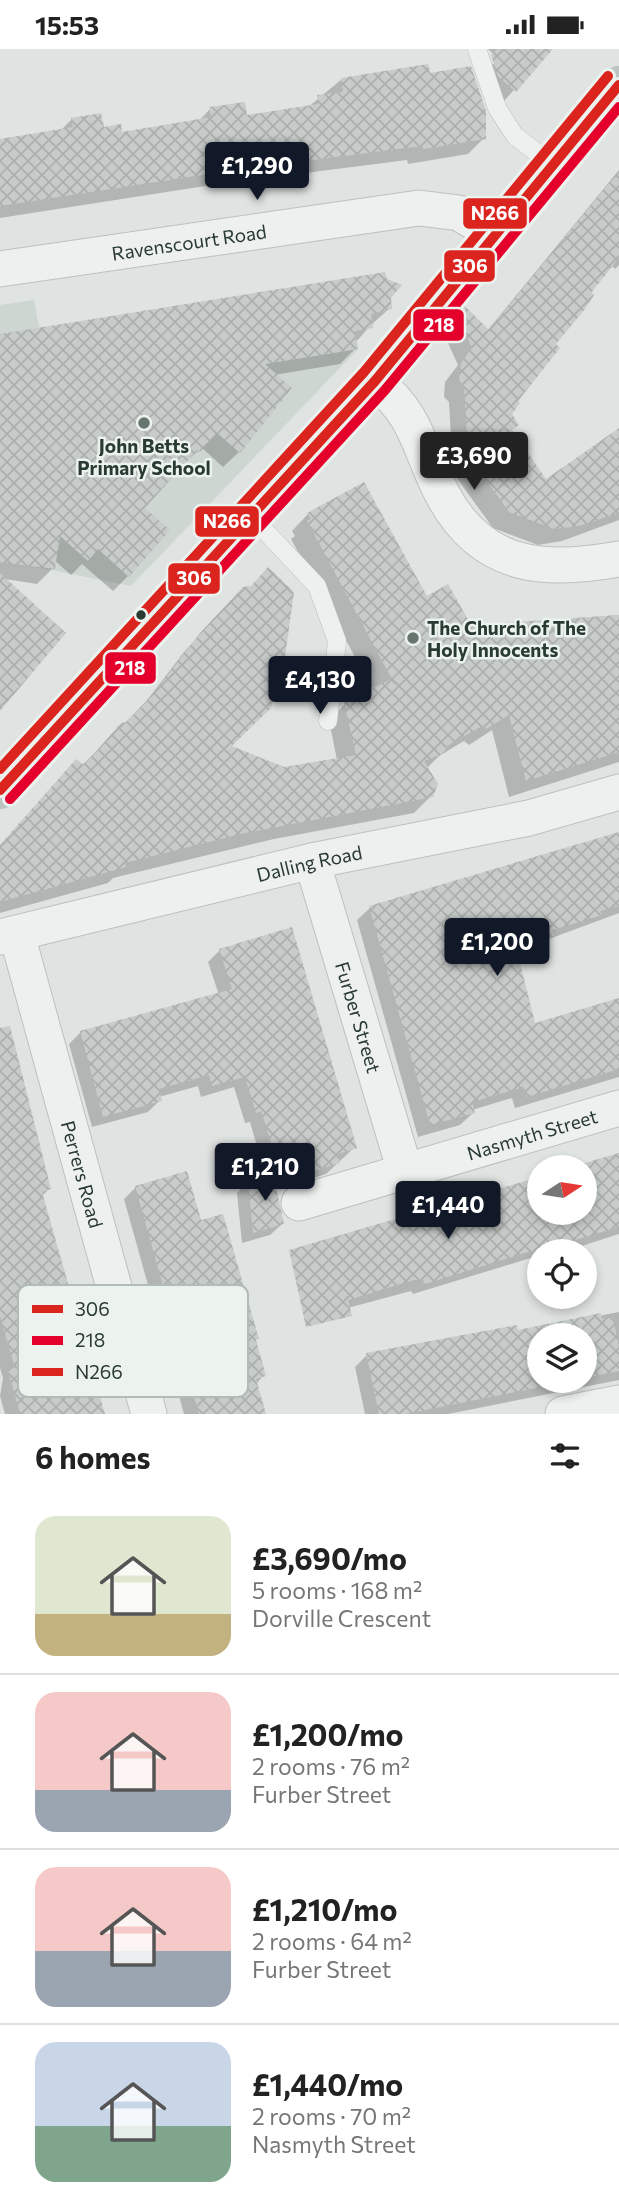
<!DOCTYPE html>
<html lang="en">
<head>
<meta charset="utf-8">
<style>
  body { margin:0; font-family:Commissioner,sans-serif; background:#f2f2f2; color:#222; height:100vh; display:flex; flex-direction:column; font-size:26px; white-space:nowrap }
  * { box-sizing:border-box; margin:0 }
  p { font-size:23px; color:#767676 }
  .icon { flex:none; width:38px; height:38px; fill:none; stroke:currentColor; stroke-width:2; stroke-linecap:round; stroke-linejoin:round }
  .map { position:relative; height:1365px; overflow:hidden }
  .details { display:flex; flex-direction:column; background:#fff; flex:1 }
  .details>* { flex:none }
  .needle { width:46px; rotate:78deg }
  .buttons { position:absolute; left:527px; top:1106px; display:grid; gap:14px }
  .buttons a { display:grid; place-items:center; width:70px; height:70px; border-radius:50%; background:#fff; box-shadow:0 4px 10px #0003; font-size:35px }
  .price { position:absolute; translate:-50% -60px; padding:0 16px; border-radius:7px; background:#111827; color:#fff; font-size:23px; line-height:46px; filter:drop-shadow(0 2px 4px #0008) }
  .price::after { content:''; position:absolute; left:50%; top:42px; width:21px; height:16px; margin-left:-10px; background:inherit; clip-path:polygon(0 0,100% 0,50% 100%) }
  .price.current { background:#222; color:#fff }
  ul { padding:0; list-style:none }
  li { display:flex; align-items:center; gap:21px; height:175px; padding:0 35px }
  li+li { border-top:2px solid #e0e0e0 }
  li span { display:grid; place-items:center; flex:none; width:196px; height:140px; border-radius:21px; color:#555 }
  li>.icon { margin-inline-start:auto }
  span .icon { width:84px; height:84px; fill:#fffc; stroke-width:1 }
  li b { font-size:30px }
  h2 { display:flex; justify-content:space-between; align-items:center; height:84px; padding:0 35px; font-size:30px }
  .status { display:flex; justify-content:space-between; align-items:center; height:49px; padding:0 35px; background:#fff; direction:ltr }
  .status svg { height:19px; fill:currentColor }
  .map>svg:first-child { display:block }
</style>
</head>
<body>
<div class="status"><b>15:53</b><svg viewBox="0 0 49 12"><path d="M0 12V9h3v3zM5 12V6h3v6zM10 12V3h3v9zM15 12V0h3v12zM26 1h20v11H26zM47 4h2v5h-2z"/></svg></div>
<div class="map">
<svg width="619" height="1365" viewBox="0 0 619 1365">
  <defs>
    <pattern id="building-cross-hatch" width="8" height="8" patternUnits="userSpaceOnUse" patternTransform="scale(1.75)"><rect width="8" height="8" fill="#c7cbc9"/><path d="M0 0l8 8M0 8l8-8" fill="none" stroke="#abafad"/></pattern>
  </defs>
  <rect width="100%" height="100%" fill="#dfe3e1"/>
  <polygon fill="#cdd6d1" points="34,251 52,349 358,300 131,537 36,518 0,402 0,256"/>
  <g fill="#0003" fill-rule="evenodd">
    <polygon points="488,0 551,0 503,53 482,26 494,14 502,13"/>
    <polygon points="428,26 484,89 468,105 408,115 407,111 218,135 0,169 0,91 61,81 72,70 120,85 199,72 210,60 245,68 307,59 342,30"/>
    <polygon points="619,121 619,216 615,220 611,216 554,295 510,365 510,382 546,433 619,382 619,471 562,492 538,496 493,479 456,428 463,421 452,405 449,353 444,348 445,333 458,316 443,283 465,259 487,282"/>
    <polygon points="389,249 390,259 371,276 355,294 356,299 340,315 274,326 239,403 223,418 202,399 181,416 143,460 128,527 113,542 82,515 71,526 54,511 53,519 37,535 5,530 0,659 0,287"/>
    <polygon points="308,465 470,578 619,566 619,713 509,748 492,681 469,696 464,692 439,707 426,720 431,747 414,764 274,790 113,829 108,834 0,864 0,796 141,659 184,603 227,556 229,698 284,720 337,711 329,671 345,655 373,641 291,490 295,487 292,482"/>
    <polygon points="619,785 619,864 549,890 539,899 516,906 534,976 619,951 619,1028 515,1059 512,1049 472,1061 473,1064 460,1076 418,1088 357,871 370,859"/>
    <polygon points="220,901 355,1098 326,1125 275,1141 282,1175 270,1186 242,1194 237,1144 249,1132 266,1128 250,1073 245,1074 234,1038 201,1048 198,1037 159,1048 160,1051 148,1063 92,1078 69,995 81,983 219,946 208,913"/>
    <polygon points="0,1007 49,1140 42,1147 104,1365 5,1365 0,1347 3,1329 0,1319"/>
    <polygon points="619,1106 619,1185 566,1202 539,1202 539,1213 536,1214 534,1208 413,1245 411,1242 344,1260 331,1199 539,1129 539,1164 584,1164 584,1118 577,1118"/>
    <polygon points="136,1138 200,1173 264,1326 256,1335 264,1365 184,1365 124,1150"/>
    <path d="M619,1263v68l-171,34h-83l-10,-47 12,-12 150,-23zM539,1286h45v46h-45z"/>
  </g>
  <g fill="url(#building-cross-hatch)">
    <polygon points="497,0 553,0 516,43 498,27 491,6"/>
    <polygon points="428,15 430,24 471,17 486,62 486,90 423,100 422,97 235,121 0,157 0,90 73,78 71,69 101,64 104,78 121,75 122,83 211,68 209,58 224,56 245,53 247,66 318,55 317,46 343,43 341,29"/>
    <polygon points="619,122 619,209 591,244 594,246 585,260 556,295 560,299 518,352 520,354 512,365 519,376 512,381 546,430 619,379 619,464 579,477 554,480 509,463 471,410 478,405 467,388 464,337 459,332 461,314 472,299 458,266 465,257 489,281"/>
    <polygon points="385,223 387,230 402,236 391,249 392,260 371,265 373,279 355,282 358,300 265,315 292,339 240,404 217,384 200,403 197,401 145,459 170,481 129,528 98,500 88,512 60,487 55,520 0,513 0,285"/>
    <polygon points="364,433 427,547 448,535 471,576 619,566 619,703 526,732 509,666 486,680 482,677 447,697 444,704 424,712 438,735 433,748 241,785 125,814 126,818 0,853 0,796 76,710 84,716 121,674 126,673 153,645 200,584 243,538 251,537 268,518 294,543 284,615 271,659 232,697 284,718 356,706 344,653 390,631 395,636 307,472 311,470 307,464"/>
    <polygon points="0,524 66,584 0,662"/>
    <polygon points="619,783 619,857 600,862 602,866 552,881 554,887 516,898 535,974 619,949 619,1020 527,1048 524,1038 472,1053 475,1064 430,1076 369,857"/>
    <polygon points="292,878 357,1099 338,1105 340,1114 283,1131 261,1062 256,1064 245,1028 212,1037 209,1026 159,1040 162,1052 103,1068 80,982 232,940 219,900"/>
    <polygon points="10,977 51,1140 42,1143 105,1365 20,1365 8,1321 15,1319 0,1267 0,979"/>
    <polygon points="619,1104 619,1178 575,1191 577,1194 551,1202 531,1202 425,1235 423,1231 414,1231 348,1251 352,1267 306,1278 289,1201 539,1128 539,1164 584,1164 584,1118 571,1118"/>
    <polygon points="187,1122 201,1171 223,1165 259,1290 256,1291 266,1327 256,1330 266,1365 199,1365 135,1137"/>
    <polygon points="273,1124 284,1175 253,1184 248,1131"/>
    <polygon points="601,1264 602,1270 613,1268 619,1298 619,1322 584,1329 584,1286 539,1286 539,1332 571,1332 405,1365 379,1365 366,1304 517,1276 518,1281"/>
  </g>
  <g fill="none" stroke-linecap="round" stroke-linejoin="round">
    <defs>
      <g id="service">
        <polyline points="477,0 497,59 515,87 553,116"/>
        <polyline points="251,467 317,537 337,592 328,672"/>
      </g>
      <g id="minor">
        <path id="s1" d="M0,220l419,-61 40,5 37,22"/>
        <path d="M375,332c47,39 43,70 70,118 40,71 103,73 174,60"/>
        <path id="s2" d="M312,812l93,310"/>
        <path id="s3" d="M17,886l132,479"/>
        <path id="s4" d="M0,888l312,-76 217,-43 90,-26"/>
        <path id="s5" d="M299,1154l320,-95"/>
        <polyline points="563,1365 619,1354"/>
      </g>
    </defs>
    <use href="#service" stroke="#bcc0be" stroke-width="19"/>
    <use href="#minor" stroke="#bcc0be" stroke-width="37"/>
    <use href="#service" stroke="#eef0ef" stroke-width="18"/>
    <use href="#minor" stroke="#eef0ef" stroke-width="35"/>
    <polyline stroke="#bdc3c1" stroke-width="38" points="0,741 375,332 619,36"/>
    <defs>
      <polyline id="bus-1" points="0,741 375,332 619,36"/>
      <polyline id="bus-2" points="10,750 385,341 619,58"/>
      <polyline id="bus-3" points="0,720 364,323 608,27"/>
    </defs>
    <use href="#bus-1" stroke="#ecf3ef" stroke-width="16"/>
    <use href="#bus-2" stroke="#ecf3ef" stroke-width="16"/>
    <use href="#bus-3" stroke="#ecf3ef" stroke-width="16"/>
    <use href="#bus-1" stroke="#dc241f" stroke-width="10"/>
    <use href="#bus-2" stroke="#e4002b" stroke-width="10"/>
    <use href="#bus-3" stroke="#dc241f" stroke-width="10"/>
  </g>
  <g fill="#68756f" stroke="#ecf3ef" stroke-width="2.5">
    <circle cx="144" cy="374" r="7"/>
    <circle cx="413" cy="589" r="7"/>
  </g>
  <circle fill="#283a31" stroke="#ecf3ef" stroke-width="2.5" cx="141" cy="566" r="6"/>
  <g text-anchor="middle" dominant-baseline="central" stroke-width="5" stroke-linejoin="round" paint-order="stroke">
    <g font-size="19" fill="#283a31" stroke="#ecf3ef">
      <text stroke="none"><textPath href="#s1" startOffset="191">Ravenscourt Road</textPath></text>
      <text stroke="none"><textPath href="#s4" startOffset="318">Dalling Road</textPath></text>
      <text stroke="none"><textPath href="#s2" startOffset="163">Furber Street</textPath></text>
      <text stroke="none"><textPath href="#s5" startOffset="243">Nasmyth Street</textPath></text>
      <text stroke="none"><textPath href="#s3" startOffset="248">Perrers Road</textPath></text>
    </g>
    <g font-size="19" font-weight="bold" fill="#283a31" stroke="#ecf3ef">
      <text x="144" y="396">John Betts<tspan x="144" dy="22">Primary School</tspan></text>
      <text x="427" y="578" text-anchor="start">The Church of The<tspan x="427" dy="22">Holy Innocents</tspan></text>
    </g>
  </g>
  <rect x="18" y="1236" width="230" height="112" rx="10" fill="#ecf3ef" stroke="#b1bcb6" stroke-width="2"/>
  <rect x="32" y="1256" width="31" height="8" fill="#dc241f"/>
  <rect x="32" y="1287" width="31" height="9" fill="#e4002b"/>
  <rect x="32" y="1319" width="31" height="8" fill="#dc241f"/>
  <g font-size="19" fill="#283a31">
    <text x="75" y="1267">306</text>
    <text x="75" y="1298">218</text>
    <text x="75" y="1330">N266</text>
  </g>
  <g stroke="#ecf3ef" stroke-width="2.5">
    <rect x="462" y="148" width="66" height="33" rx="7" fill="#dc241f"/>
    <rect x="443" y="200" width="53" height="34" rx="7" fill="#dc241f"/>
    <rect x="412" y="259" width="53" height="34" rx="7" fill="#e4002b"/>
    <rect x="194" y="456" width="66" height="33" rx="7" fill="#dc241f"/>
    <rect x="167" y="513" width="54" height="33" rx="7" fill="#dc241f"/>
    <rect x="104" y="602" width="53" height="34" rx="7" fill="#e4002b"/>
  </g>
  <g font-size="19" text-anchor="middle" font-weight="bold" fill="#fff">
    <text x="495" y="171">N266</text>
    <text x="470" y="224">306</text>
    <text x="439" y="283">218</text>
    <text x="227" y="479">N266</text>
    <text x="194" y="536">306</text>
    <text x="130" y="626">218</text>
  </g>
</svg>
<div class="buttons">
<a><svg class="needle" viewBox="-14 -14 28 28"><path d="M0-13l5 13h-10z" fill="#e53935"/><path d="M0 13l5-13h-10z" fill="#767676"/></svg></a>
<a><svg class="icon" aria-label="locate" viewBox="0 0 24 24"><circle cx="12" cy="12" r="6"/><path d="M12 2v4M12 18v4M2 12h4M18 12h4"/></svg></a>
<a><svg class="icon" aria-label="layers" viewBox="0 0 24 24"><path d="M12 4l9 5-9 5-9-5zM3 14l9 5 9-5"/></svg></a>
</div>
<b class="price" style="left:257px;top:153px">£1,290</b>
<b class="price current" style="left:474px;top:443px">£3,690</b>
<b class="price" style="left:320px;top:667px">£4,130</b>
<b class="price" style="left:497px;top:929px">£1,200</b>
<b class="price" style="left:265px;top:1154px">£1,210</b>
<b class="price" style="left:448px;top:1192px">£1,440</b>
</div>
<section class="details">
<h2>6 homes<svg class="icon" aria-label="filters" viewBox="0 0 24 24"><path d="M4 7h16M4 17h16"/><circle cx="9" cy="7" r="2"/><circle cx="15" cy="17" r="2"/></svg></h2>
<ul>
<li><span style="background:linear-gradient(#dfe7d0 70%,#c2b280 0)"><svg class="icon" aria-label="home" viewBox="0 0 24 24"><path d="M3 11l9-7 9 7M6 9v11h12V9"/></svg></span><div><b>£3,690/mo</b><p>5 rooms · 168 m²</p><p>Dorville Crescent</p></div></li>
<li><span style="background:linear-gradient(#f6c9c9 70%,#9aa5b1 0)"><svg class="icon" aria-label="home" viewBox="0 0 24 24"><path d="M3 11l9-7 9 7M6 9v11h12V9"/></svg></span><div><b>£1,200/mo</b><p>2 rooms · 76 m²</p><p>Furber Street</p></div></li>
<li><span style="background:linear-gradient(#f6c9c9 60%,#9aa5b1 0)"><svg class="icon" aria-label="home" viewBox="0 0 24 24"><path d="M3 11l9-7 9 7M6 9v11h12V9"/></svg></span><div><b>£1,210/mo</b><p>2 rooms · 64 m²</p><p>Furber Street</p></div></li>
<li><span style="background:linear-gradient(#c9d6e8 60%,#7fa58c 0)"><svg class="icon" aria-label="home" viewBox="0 0 24 24"><path d="M3 11l9-7 9 7M6 9v11h12V9"/></svg></span><div><b>£1,440/mo</b><p>2 rooms · 70 m²</p><p>Nasmyth Street</p></div></li>
</ul>
</section>
</body>
</html>
